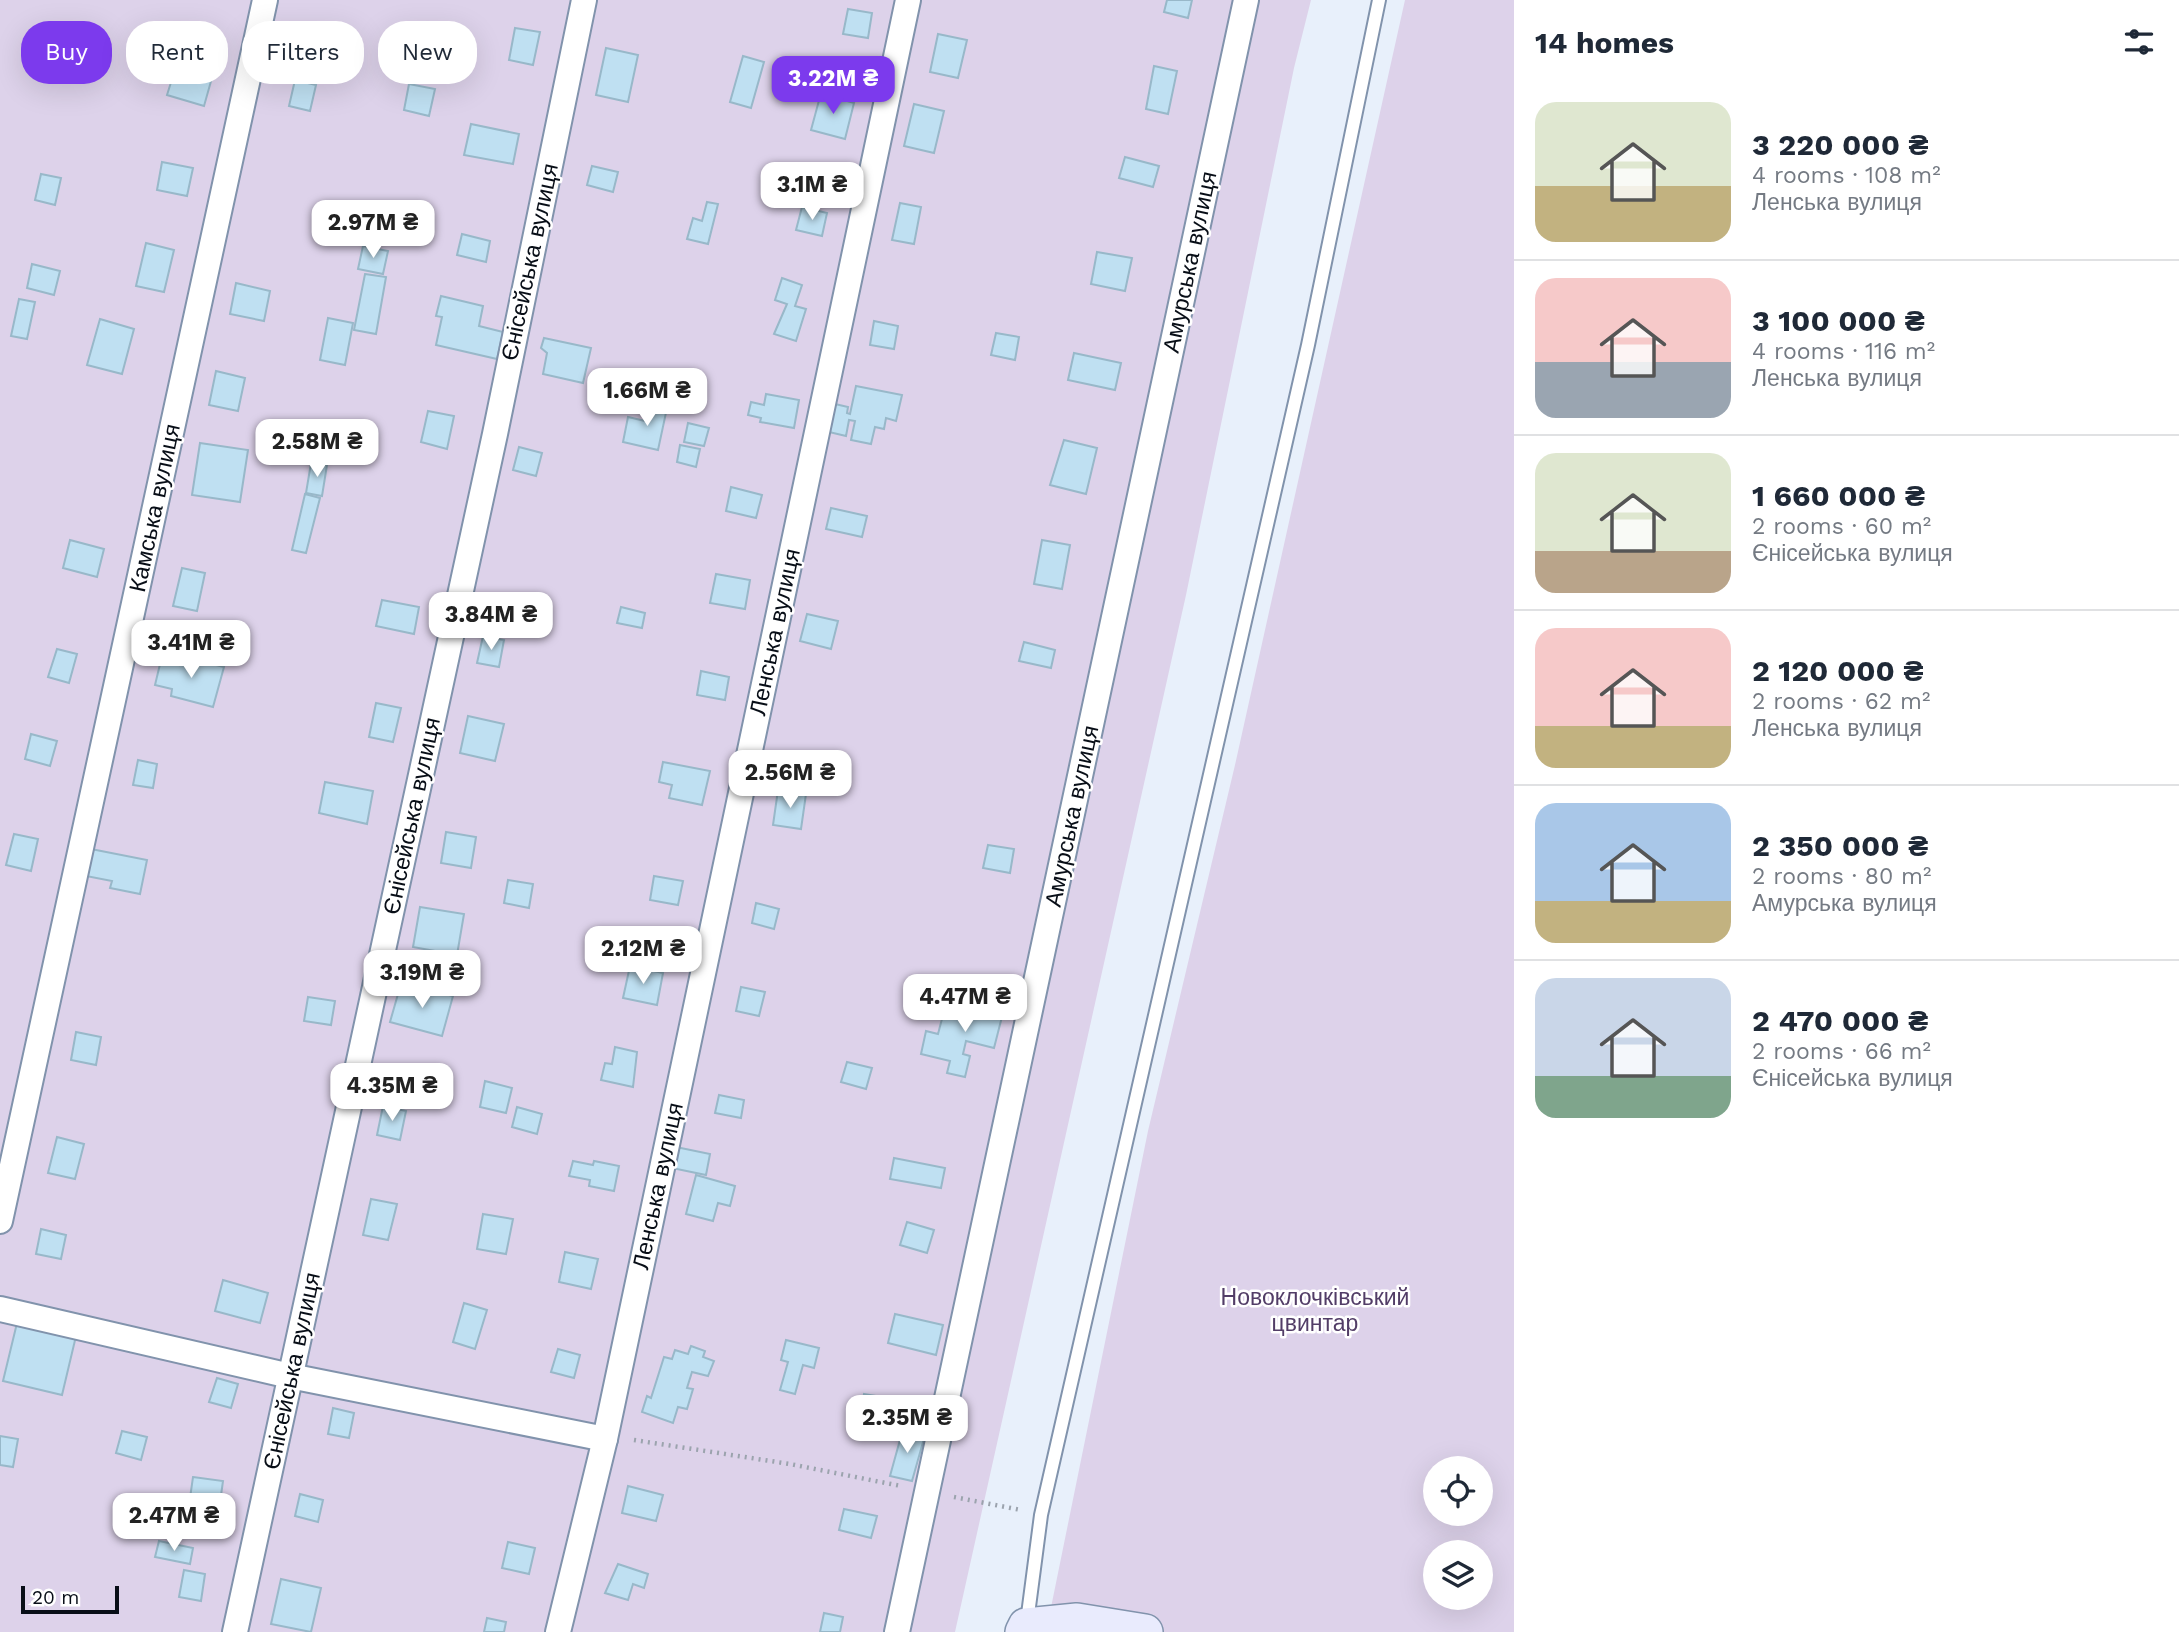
<!DOCTYPE html>
<html lang="en">
<head>
<meta charset="utf-8">
<style>
  body { margin:0; font-family:"Work Sans",sans-serif; background:#f2f2f3; color:#1f2937; height:100vh; display:flex; flex-direction:column; font-size:26px; white-space:nowrap }
  * { box-sizing:border-box; margin:0 }
  p { font-size:23px; color:#747a83 }
  .icon { flex:none; width:38px; height:38px; fill:none; stroke:currentColor; stroke-width:2; stroke-linecap:round; stroke-linejoin:round }
  .map { position:relative; flex:1; overflow:hidden }
  .panel { display:flex; flex-direction:column; background:#fff; width:665px }
  .panel>* { flex:none }
  .banner { position:absolute; left:21px; top:21px; width:665px; height:63px; display:flex; gap:14px }
  .controls { position:absolute; left:1423px; top:1456px; display:grid; gap:14px }
  .controls a { display:grid; place-items:center; width:70px; height:70px; border-radius:50%; background:#fff; box-shadow:0 7px 28px #0002; font-size:35px }
  .scale { position:absolute; left:21px; bottom:18px; width:98px; box-sizing:border-box; padding-left:7px; border:4px solid #080e17; border-top:0; font-size:19px; line-height:24px; white-space:nowrap; color:#080e17; -webkit-text-stroke:5px #fff; paint-order:stroke }
  .price { position:absolute; translate:-50% -60px; padding:0 16px; border-radius:14px; background:#fff; color:#222; font-size:23px; line-height:46px; filter:drop-shadow(0 2px 4px #0008) }
  .price::after { content:''; position:absolute; left:50%; top:42px; width:21px; height:16px; margin-left:-10px; background:inherit; clip-path:polygon(0 0,100% 0,50% 100%) }
  .price.on { background:#7c3aed; color:#fff }
  ul { padding:0; list-style:none }
  li { display:flex; align-items:center; gap:21px; height:175px; padding:0 21px }
  li+li { border-top:2px solid #e0e1e3 }
  li span { display:grid; place-items:center; flex:none; width:196px; height:140px; border-radius:21px; color:#555 }
  li>.icon { margin-inline-start:auto }
  span .icon { width:84px; height:84px; fill:#fffc; stroke-width:1 }
  li b { font-size:30px }
  h2 { display:flex; justify-content:space-between; align-items:center; height:84px; padding:0 21px; font-size:30px }
  .chip { padding:0 24px; border-radius:28px; background:#fff; box-shadow:0 7px 28px #0002; font-size:24px; line-height:63px }
  .chip.on { background:#7c3aed; color:#fff }
  main { display:flex; flex:1; min-height:0 }
  .map>svg:first-child { display:block }
</style>
</head>
<body>
<main>
<div class="map">
<svg width="1514" height="1632" viewBox="0 0 1514 1632">
  <rect width="100%" height="100%" fill="#e8f0fb"/>
  <g fill="#ddd2ea" fill-rule="evenodd">
    <polygon points="0,0 1311,0 1294,68 1186,595 955,1632 0,1632"/>
    <path d="M1405,0h109v1632h-468l102,-501 87,-366zM1435,1468h45v46h-45zM1435,1552h45v46h-45z"/>
  </g>
  <g fill="#bfe0f2" stroke="#98b8c9" stroke-width="2">
    <polygon points="1167,0 1192,0 1188,18 1164,12"/>
    <polygon points="848,9 872,13 868,38 843,34"/>
    <polygon points="515,28 540,32 533,65 509,60"/>
    <polygon points="938,34 967,40 958,78 930,72"/>
    <polygon points="606,48 638,55 628,102 596,95"/>
    <polygon points="743,56 764,62 751,108 730,102"/>
    <polygon points="179,57 215,67 204,106 167,95"/>
    <polygon points="1154,66 1177,71 1168,114 1146,109"/>
    <polygon points="295,80 316,85 310,111 289,106"/>
    <polygon points="409,84 435,89 429,116 404,110"/>
    <polygon points="821,93 854,103 845,139 811,130"/>
    <polygon points="914,104 944,111 934,153 904,146"/>
    <polygon points="471,124 519,134 513,164 464,155"/>
    <polygon points="1125,157 1159,166 1153,187 1119,178"/>
    <polygon points="162,162 193,168 187,196 157,190"/>
    <polygon points="592,166 618,172 613,192 587,185"/>
    <polygon points="41,174 61,178 55,205 35,200"/>
    <polygon points="707,202 718,204 708,244 687,239 693,218 702,221"/>
    <polygon points="900,203 921,207 914,244 892,240"/>
    <polygon points="802,207 827,213 822,236 796,230"/>
    <polygon points="462,234 490,241 486,262 457,255"/>
    <polygon points="146,243 174,250 164,292 136,286"/>
    <polygon points="363,246 388,251 383,274 358,269"/>
    <polygon points="1097,252 1132,258 1125,291 1091,284"/>
    <polygon points="32,264 60,271 54,295 27,288"/>
    <polygon points="365,274 386,277 376,334 354,330"/>
    <polygon points="782,278 802,285 795,306 806,309 796,341 774,334 787,304 775,300"/>
    <polygon points="236,283 270,291 264,321 230,314"/>
    <polygon points="441,296 483,306 479,326 503,332 497,359 436,345 442,317 436,316"/>
    <polygon points="19,299 35,302 27,339 11,336"/>
    <polygon points="328,318 353,323 345,365 320,360"/>
    <polygon points="100,319 134,329 122,374 87,365"/>
    <polygon points="874,321 898,326 894,349 870,345"/>
    <polygon points="996,333 1019,337 1015,360 991,355"/>
    <polygon points="544,338 591,348 583,383 543,374 547,353 541,348"/>
    <polygon points="1074,353 1121,363 1115,390 1068,380"/>
    <polygon points="216,371 245,378 238,411 209,405"/>
    <polygon points="856,386 902,395 896,421 886,418 884,429 875,427 871,444 851,440 855,421 849,420 846,436 829,432 835,404 848,407 847,413 850,414"/>
    <polygon points="766,394 799,400 794,428 760,422 761,418 748,415 751,402 764,405"/>
    <polygon points="649,403 667,408 658,450 623,442 628,417 645,421"/>
    <polygon points="428,411 454,416 447,449 421,442"/>
    <polygon points="688,423 709,428 704,446 684,442"/>
    <polygon points="1064,440 1097,448 1086,494 1050,485"/>
    <polygon points="200,443 248,450 240,502 192,495"/>
    <polygon points="680,445 700,449 696,467 677,462"/>
    <polygon points="519,447 542,453 536,476 513,470"/>
    <polygon points="311,463 327,465 322,496 306,493"/>
    <polygon points="731,487 762,495 756,518 726,511"/>
    <polygon points="305,494 320,498 306,553 292,550"/>
    <polygon points="831,508 867,516 862,537 826,529"/>
    <polygon points="70,540 104,549 97,577 63,568"/>
    <polygon points="1042,540 1070,545 1062,589 1034,584"/>
    <polygon points="182,568 205,573 197,611 173,606"/>
    <polygon points="716,574 750,580 745,609 710,603"/>
    <polygon points="382,600 419,607 414,634 376,626"/>
    <polygon points="621,607 645,613 642,628 617,623"/>
    <polygon points="807,614 838,621 831,649 800,641"/>
    <polygon points="483,636 504,640 499,667 477,663"/>
    <polygon points="1024,642 1055,650 1051,668 1019,661"/>
    <polygon points="57,649 77,654 69,683 48,677"/>
    <polygon points="181,656 224,667 213,707 171,696 172,689 155,685 161,660 179,665"/>
    <polygon points="701,671 729,677 725,700 697,695"/>
    <polygon points="376,703 401,708 393,742 369,737"/>
    <polygon points="468,716 504,724 495,761 460,753"/>
    <polygon points="31,734 57,741 50,766 25,759"/>
    <polygon points="138,760 157,764 153,788 133,785"/>
    <polygon points="663,762 710,771 702,805 669,798 672,785 659,782"/>
    <polygon points="325,782 373,791 367,824 319,813"/>
    <polygon points="778,790 806,794 801,829 773,825"/>
    <polygon points="446,832 476,837 471,868 441,863"/>
    <polygon points="14,834 38,839 31,871 6,865"/>
    <polygon points="988,845 1014,849 1010,873 983,868"/>
    <polygon points="91,849 147,860 140,894 110,888 112,881 86,876"/>
    <polygon points="654,876 683,881 678,905 650,900"/>
    <polygon points="508,880 533,884 529,908 504,903"/>
    <polygon points="756,903 779,909 774,929 752,923"/>
    <polygon points="420,907 464,914 457,955 413,947"/>
    <polygon points="630,966 663,973 657,1005 623,998"/>
    <polygon points="410,985 453,996 442,1036 390,1022 400,987 409,990"/>
    <polygon points="741,987 765,992 759,1016 736,1011"/>
    <polygon points="976,994 1006,1001 994,1048 966,1041 963,1054 970,1056 965,1077 947,1073 950,1061 921,1054 926,1031 938,1034 943,1015 969,1021"/>
    <polygon points="308,997 335,1001 331,1025 304,1021"/>
    <polygon points="76,1032 101,1037 96,1065 71,1060"/>
    <polygon points="615,1047 637,1052 633,1087 601,1080 605,1063 612,1064"/>
    <polygon points="847,1062 872,1068 866,1089 841,1082"/>
    <polygon points="485,1081 512,1088 506,1113 480,1107"/>
    <polygon points="719,1095 744,1100 741,1118 715,1113"/>
    <polygon points="383,1106 406,1111 400,1140 377,1135"/>
    <polygon points="517,1107 542,1114 537,1134 512,1127"/>
    <polygon points="57,1137 84,1144 75,1179 48,1173"/>
    <polygon points="676,1147 710,1154 706,1175 672,1168"/>
    <polygon points="894,1158 945,1168 941,1188 890,1179"/>
    <polygon points="573,1161 593,1165 594,1161 619,1166 614,1191 589,1186 590,1180 569,1176"/>
    <polygon points="696,1175 735,1186 730,1206 718,1203 713,1221 686,1214"/>
    <polygon points="371,1199 397,1204 388,1240 363,1235"/>
    <polygon points="483,1214 513,1219 506,1254 477,1249"/>
    <polygon points="907,1222 934,1230 927,1253 900,1245"/>
    <polygon points="41,1229 66,1235 61,1259 36,1254"/>
    <polygon points="565,1252 598,1259 591,1289 559,1282"/>
    <polygon points="223,1280 268,1293 260,1323 215,1311"/>
    <polygon points="464,1303 487,1310 475,1349 453,1342"/>
    <polygon points="895,1314 943,1325 936,1355 888,1343"/>
    <polygon points="17,1323 76,1336 62,1395 3,1381"/>
    <polygon points="786,1340 819,1348 814,1368 803,1365 795,1394 780,1390 788,1362 781,1360"/>
    <polygon points="691,1346 705,1351 703,1357 714,1361 708,1376 692,1372 687,1388 693,1389 687,1409 678,1407 673,1423 642,1412 647,1396 651,1398 664,1357 672,1359 675,1350 688,1354"/>
    <polygon points="558,1349 580,1355 574,1378 551,1372"/>
    <polygon points="217,1378 238,1384 231,1408 209,1402"/>
    <polygon points="864,1394 906,1401 901,1430 859,1423"/>
    <polygon points="333,1408 354,1413 349,1438 328,1434"/>
    <polygon points="903,1429 925,1435 912,1481 890,1476"/>
    <polygon points="122,1431 147,1437 141,1460 116,1453"/>
    <polygon points="0,1436 18,1439 13,1467 0,1465"/>
    <polygon points="193,1477 223,1481 217,1524 187,1519"/>
    <polygon points="628,1486 663,1495 656,1521 622,1513"/>
    <polygon points="300,1494 323,1500 318,1522 295,1516"/>
    <polygon points="844,1509 877,1516 871,1538 839,1530"/>
    <polygon points="159,1541 193,1548 190,1564 155,1557"/>
    <polygon points="508,1542 535,1548 529,1574 502,1568"/>
    <polygon points="618,1564 648,1574 644,1588 633,1584 628,1600 605,1593"/>
    <polygon points="184,1570 205,1574 201,1601 179,1597"/>
    <polygon points="281,1579 321,1588 311,1632 271,1624"/>
    <polygon points="824,1613 843,1617 840,1632 820,1632"/>
    <polygon points="487,1618 506,1622 504,1632 484,1632"/>
  </g>
  <g fill="none" stroke-linecap="round" stroke-linejoin="round">
    <defs>
      <polyline id="lane" points="1027,1622 1041,1515 1308,345 1379,0"/>
      <g id="street">
        <polyline points="0,1221 265,0"/>
        <polyline points="0,1309 290,1376 605,1439"/>
        <polyline points="235,1632 495,434 584,0"/>
        <polyline points="558,1632 605,1439 908,0"/>
        <polyline points="897,1632 1246,0"/>
      </g>
      <polyline id="secondary" points="1023,1632 1026,1626 1077,1621 1145,1632"/>
    </defs>
    <use href="#lane" stroke="#8193ac" stroke-width="16"/>
    <use href="#street" stroke="#8193ac" stroke-width="28"/>
    <use href="#secondary" stroke="#8193ac" stroke-width="38"/>
    <g stroke="#9ba3ad" stroke-width="4.5" stroke-dasharray="2 5" stroke-linecap="butt">
      <polyline points="634,1440 790,1464 901,1486"/>
      <polyline points="954,1497 1021,1510"/>
    </g>
    <use href="#lane" stroke="#fff" stroke-width="12"/>
    <use href="#street" stroke="#fff" stroke-width="24"/>
    <use href="#secondary" stroke="#e9ebfd" stroke-width="35"/>
  </g>
  <g text-anchor="middle" dominant-baseline="central" stroke-width="5" stroke-linejoin="round" paint-order="stroke">
    <g font-size="23" fill="#080e17" stroke="#fff">
      <text transform="translate(530 262) rotate(-78)">Єнісейська вулиця</text>
      <text transform="translate(1190 262) rotate(-78)">Амурська вулиця</text>
      <text transform="translate(155 508) rotate(-78)">Камська вулиця</text>
      <text transform="translate(775 632) rotate(-78)">Ленська вулиця</text>
      <text transform="translate(412 816) rotate(-78)">Єнісейська вулиця</text>
      <text transform="translate(1072 816) rotate(-78)">Амурська вулиця</text>
      <text transform="translate(658 1186) rotate(-78)">Ленська вулиця</text>
      <text transform="translate(292 1371) rotate(-78)">Єнісейська вулиця</text>
    </g>
    <g font-size="23" fill="#523d67" stroke="#fff">
      <text x="1315" y="1297">Новоклочківський<tspan x="1315" dy="26">цвинтар</tspan></text>
    </g>
  </g>
</svg>
<div class="controls">
<a><svg class="icon" aria-label="locate" viewBox="0 0 24 24"><circle cx="12" cy="12" r="6"/><path d="M12 2v4M12 18v4M2 12h4M18 12h4"/></svg></a>
<a><svg class="icon" aria-label="layers" viewBox="0 0 24 24"><path d="M12 4l9 5-9 5-9-5zM3 14l9 5 9-5"/></svg></a>
</div>
<div class="scale">20 m</div>
<b class="price on" style="left:833px;top:116px">3.22M ₴</b>
<b class="price" style="left:812px;top:222px">3.1M ₴</b>
<b class="price" style="left:373px;top:260px">2.97M ₴</b>
<b class="price" style="left:647px;top:428px">1.66M ₴</b>
<b class="price" style="left:317px;top:479px">2.58M ₴</b>
<b class="price" style="left:491px;top:652px">3.84M ₴</b>
<b class="price" style="left:191px;top:680px">3.41M ₴</b>
<b class="price" style="left:790px;top:810px">2.56M ₴</b>
<b class="price" style="left:643px;top:986px">2.12M ₴</b>
<b class="price" style="left:422px;top:1010px">3.19M ₴</b>
<b class="price" style="left:965px;top:1034px">4.47M ₴</b>
<b class="price" style="left:392px;top:1123px">4.35M ₴</b>
<b class="price" style="left:907px;top:1455px">2.35M ₴</b>
<b class="price" style="left:174px;top:1553px">2.47M ₴</b>
<div class="banner">
<a class="chip on">Buy</a>
<a class="chip">Rent</a>
<a class="chip">Filters</a>
<a class="chip">New</a>
</div>
</div>
<section class="panel">
<h2>14 homes<svg class="icon" aria-label="filters" viewBox="0 0 24 24"><path d="M4 7h16M4 17h16"/><circle cx="9" cy="7" r="2"/><circle cx="15" cy="17" r="2"/></svg></h2>
<ul>
<li><span style="background:linear-gradient(#dfe7d0 60%,#c2b280 0)"><svg class="icon" aria-label="home" viewBox="0 0 24 24"><path d="M3 11l9-7 9 7M6 9v11h12V9"/></svg></span><div><b>3 220 000 ₴</b><p>4 rooms · 108 m²</p><p>Ленська вулиця</p></div></li>
<li><span style="background:linear-gradient(#f6c9c9 60%,#9aa5b1 0)"><svg class="icon" aria-label="home" viewBox="0 0 24 24"><path d="M3 11l9-7 9 7M6 9v11h12V9"/></svg></span><div><b>3 100 000 ₴</b><p>4 rooms · 116 m²</p><p>Ленська вулиця</p></div></li>
<li><span style="background:linear-gradient(#dfe7d0 70%,#b9a48a 0)"><svg class="icon" aria-label="home" viewBox="0 0 24 24"><path d="M3 11l9-7 9 7M6 9v11h12V9"/></svg></span><div><b>1 660 000 ₴</b><p>2 rooms · 60 m²</p><p>Єнісейська вулиця</p></div></li>
<li><span style="background:linear-gradient(#f6c9c9 70%,#c2b280 0)"><svg class="icon" aria-label="home" viewBox="0 0 24 24"><path d="M3 11l9-7 9 7M6 9v11h12V9"/></svg></span><div><b>2 120 000 ₴</b><p>2 rooms · 62 m²</p><p>Ленська вулиця</p></div></li>
<li><span style="background:linear-gradient(#a9c7e8 70%,#c2b280 0)"><svg class="icon" aria-label="home" viewBox="0 0 24 24"><path d="M3 11l9-7 9 7M6 9v11h12V9"/></svg></span><div><b>2 350 000 ₴</b><p>2 rooms · 80 m²</p><p>Амурська вулиця</p></div></li>
<li><span style="background:linear-gradient(#c9d6e8 70%,#7fa58c 0)"><svg class="icon" aria-label="home" viewBox="0 0 24 24"><path d="M3 11l9-7 9 7M6 9v11h12V9"/></svg></span><div><b>2 470 000 ₴</b><p>2 rooms · 66 m²</p><p>Єнісейська вулиця</p></div></li>
</ul>
</section>
</main>
</body>
</html>
